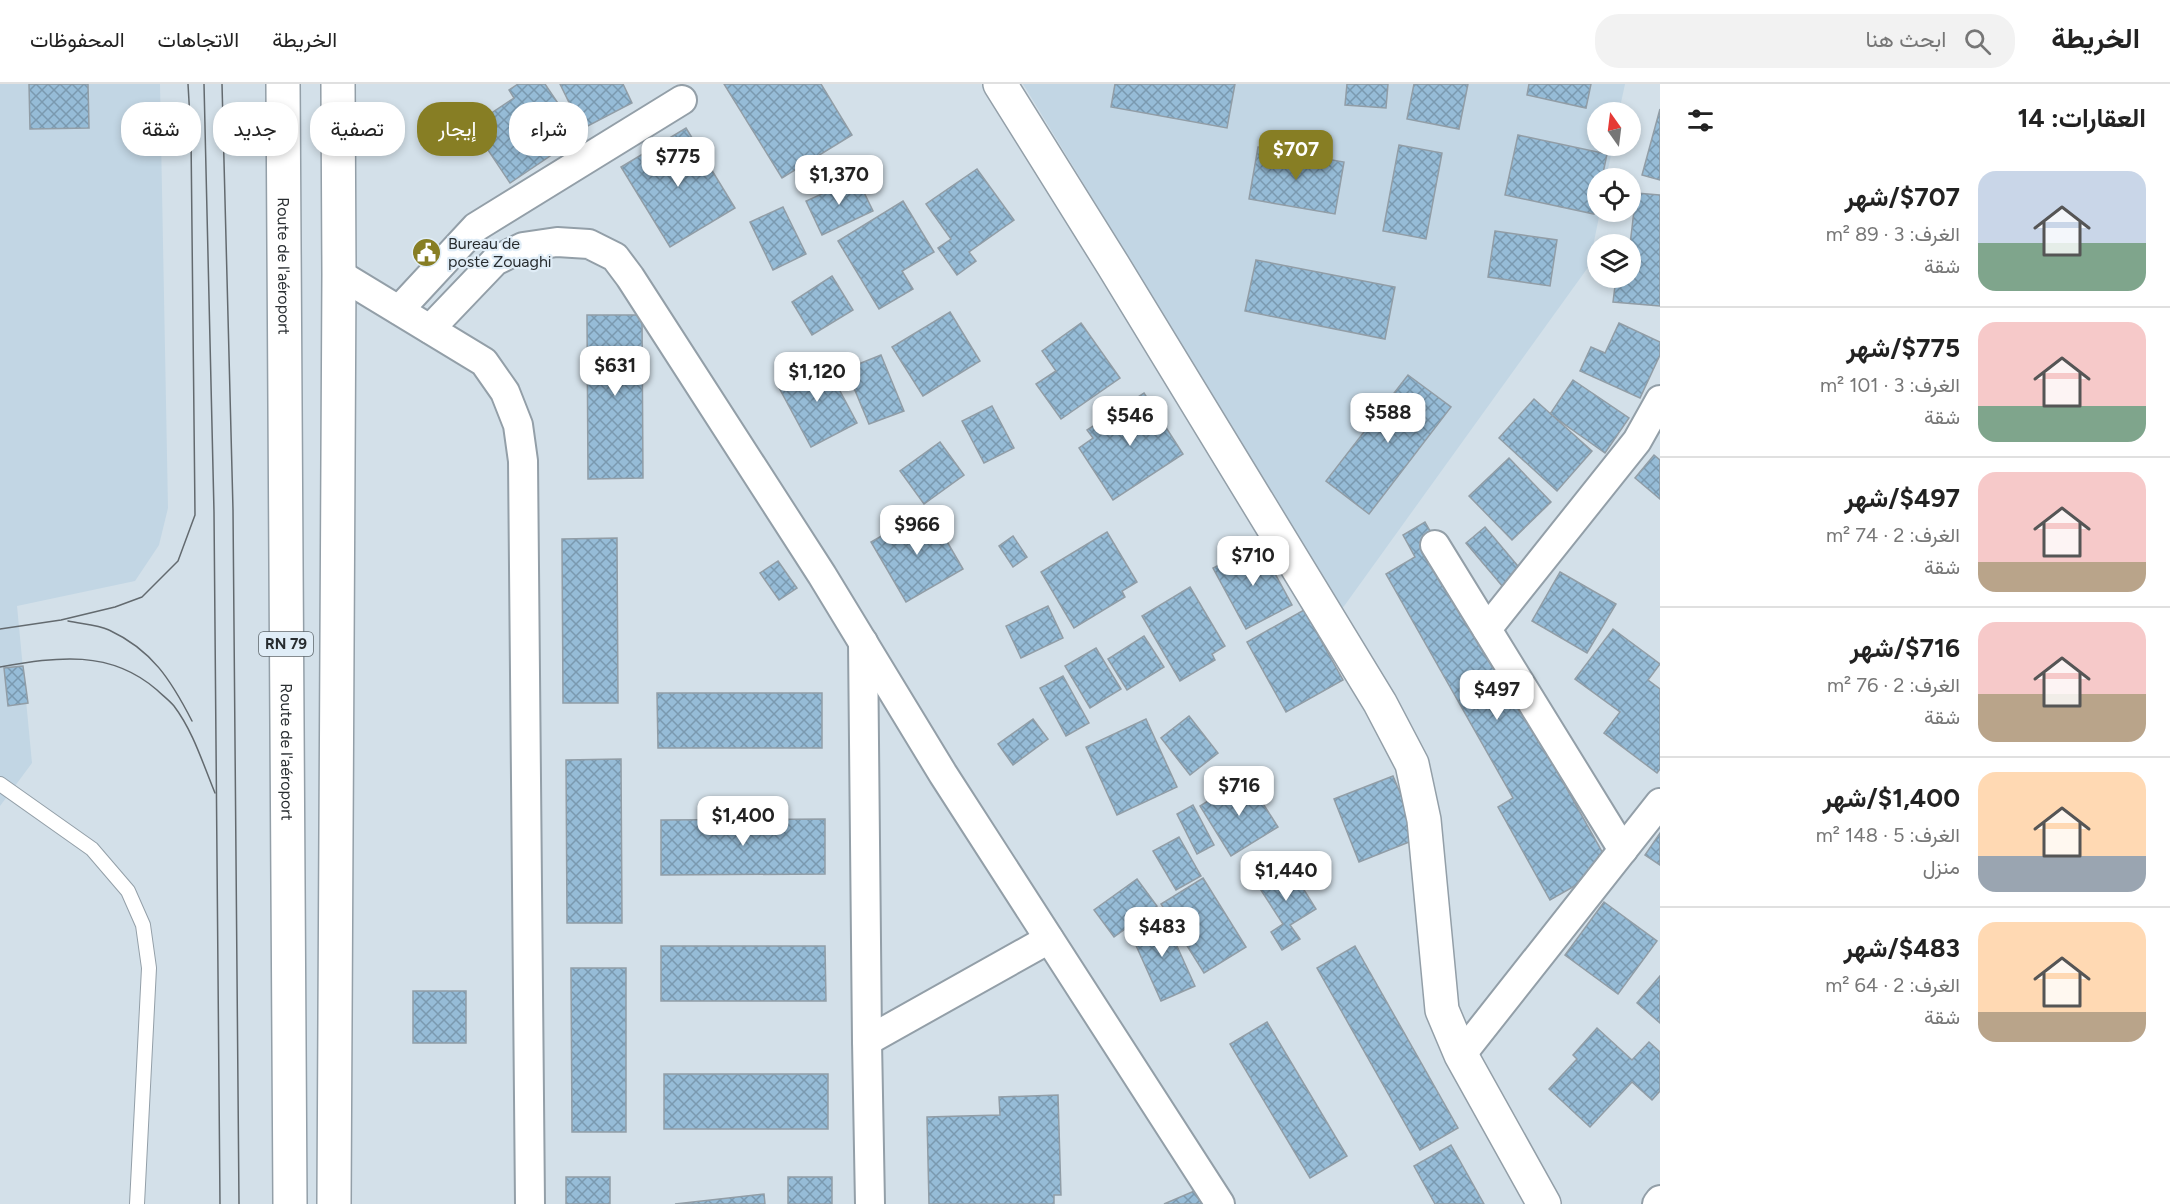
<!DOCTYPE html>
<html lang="ar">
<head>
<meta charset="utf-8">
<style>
  body { margin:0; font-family:Figtree,Vazirmatn,sans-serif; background:#f2f2f2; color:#222; direction:rtl; height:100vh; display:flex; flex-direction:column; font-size:22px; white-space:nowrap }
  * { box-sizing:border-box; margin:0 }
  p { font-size:20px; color:#767676 }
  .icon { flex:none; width:33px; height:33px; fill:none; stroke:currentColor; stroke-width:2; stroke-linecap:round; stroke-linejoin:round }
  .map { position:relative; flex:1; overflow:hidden; direction:ltr }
  .side { display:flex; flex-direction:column; background:#fff; width:510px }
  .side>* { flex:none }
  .top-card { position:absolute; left:18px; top:18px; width:570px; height:54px; direction:rtl; display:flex; gap:12px }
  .needle { width:39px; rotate:346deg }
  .controls { position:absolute; left:1587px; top:18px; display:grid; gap:12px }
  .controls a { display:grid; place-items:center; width:54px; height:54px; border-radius:50%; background:#fff; box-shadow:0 3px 9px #0003; font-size:30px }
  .price { position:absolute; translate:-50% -51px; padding:0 14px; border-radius:12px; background:#fff; color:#222; font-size:20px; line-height:39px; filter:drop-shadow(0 2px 3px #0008) }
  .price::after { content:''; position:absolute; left:50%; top:36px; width:18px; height:14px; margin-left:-9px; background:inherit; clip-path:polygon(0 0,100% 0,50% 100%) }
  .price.selected { background:#877e24; color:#fff }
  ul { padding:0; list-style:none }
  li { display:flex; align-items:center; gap:18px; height:150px; padding:0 24px }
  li+li { border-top:2px solid #e0e0e0 }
  li span { display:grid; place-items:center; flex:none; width:168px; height:120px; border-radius:18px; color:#555 }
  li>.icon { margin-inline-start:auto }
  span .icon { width:72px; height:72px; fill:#fffc; stroke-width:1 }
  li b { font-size:26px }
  h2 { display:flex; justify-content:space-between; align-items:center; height:72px; padding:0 24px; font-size:26px }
  .pill { padding:0 21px; border-radius:24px; background:#fff; box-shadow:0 3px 9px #0003; font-size:21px; line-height:54px }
  .pill.selected { background:#877e24; color:#fff }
  header { display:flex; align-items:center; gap:36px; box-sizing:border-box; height:84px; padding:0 30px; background:#fff; border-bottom:2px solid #e0e0e0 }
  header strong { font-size:28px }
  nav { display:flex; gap:33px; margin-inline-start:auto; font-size:21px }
  .search { width:420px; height:54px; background:#f2f2f2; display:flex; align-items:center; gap:15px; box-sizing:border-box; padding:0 21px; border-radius:24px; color:#767676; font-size:22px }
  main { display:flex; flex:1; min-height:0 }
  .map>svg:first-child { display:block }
</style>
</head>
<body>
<header>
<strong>الخريطة</strong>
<div class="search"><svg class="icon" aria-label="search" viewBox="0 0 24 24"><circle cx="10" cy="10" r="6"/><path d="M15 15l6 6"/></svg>ابحث هنا</div>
<nav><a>الخريطة</a><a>الاتجاهات</a><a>المحفوظات</a></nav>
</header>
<main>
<section class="side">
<h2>العقارات: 14<svg class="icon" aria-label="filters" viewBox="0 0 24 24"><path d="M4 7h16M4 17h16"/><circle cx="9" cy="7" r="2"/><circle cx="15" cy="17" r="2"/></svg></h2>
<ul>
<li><span style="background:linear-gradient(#c9d6e8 60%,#7fa58c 0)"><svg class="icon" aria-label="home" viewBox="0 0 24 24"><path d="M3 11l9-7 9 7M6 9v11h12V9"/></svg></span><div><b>$707/شهر</b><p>الغرف: 3 · 89 m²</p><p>شقة</p></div></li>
<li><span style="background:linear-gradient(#f6c9c9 70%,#7fa58c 0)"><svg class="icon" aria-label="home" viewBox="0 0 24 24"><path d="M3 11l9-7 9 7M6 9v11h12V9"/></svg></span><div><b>$775/شهر</b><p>الغرف: 3 · 101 m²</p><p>شقة</p></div></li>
<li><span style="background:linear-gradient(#f6c9c9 75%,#b9a48a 0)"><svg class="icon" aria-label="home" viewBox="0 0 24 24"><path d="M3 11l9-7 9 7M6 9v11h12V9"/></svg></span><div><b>$497/شهر</b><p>الغرف: 2 · 74 m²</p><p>شقة</p></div></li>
<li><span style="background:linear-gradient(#f6c9c9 60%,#b9a48a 0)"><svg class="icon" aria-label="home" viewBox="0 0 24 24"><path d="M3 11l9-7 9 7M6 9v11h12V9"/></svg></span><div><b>$716/شهر</b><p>الغرف: 2 · 76 m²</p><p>شقة</p></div></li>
<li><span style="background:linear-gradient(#ffd9b3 70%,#9aa5b1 0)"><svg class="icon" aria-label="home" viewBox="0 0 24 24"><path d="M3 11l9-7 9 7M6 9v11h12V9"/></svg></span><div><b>$1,400/شهر</b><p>الغرف: 5 · 148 m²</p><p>منزل</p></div></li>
<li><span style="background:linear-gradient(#ffd9b3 75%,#b9a48a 0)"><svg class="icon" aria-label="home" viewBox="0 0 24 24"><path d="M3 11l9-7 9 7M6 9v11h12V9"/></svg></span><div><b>$483/شهر</b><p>الغرف: 2 · 64 m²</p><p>شقة</p></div></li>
</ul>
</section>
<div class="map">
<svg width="1660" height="1120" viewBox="0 0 1660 1120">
  <defs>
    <pattern id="building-cross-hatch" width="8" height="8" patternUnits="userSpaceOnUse" patternTransform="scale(1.5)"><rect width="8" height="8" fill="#96bcd7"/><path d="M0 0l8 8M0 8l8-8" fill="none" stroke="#7a99af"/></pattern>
  </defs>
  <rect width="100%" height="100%" fill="#d3e0e9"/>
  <g fill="#c2d6e4">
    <polygon points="0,0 160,0 168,424 159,461 135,497 17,522 32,679 0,722"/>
    <polygon points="1023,0 1625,0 1619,28 1598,28 1598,62 1613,62 1606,94 1598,94 1598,128 1600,128 1589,182 1342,525"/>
  </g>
  <g fill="url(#building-cross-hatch)" stroke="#919da6" stroke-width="1.5">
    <polygon points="29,0 88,0 89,44 30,45"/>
    <polygon points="518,0 545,0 570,37 543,55 553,70 510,99 472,42 514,14 509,6"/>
    <polygon points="560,0 623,0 632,19 582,45"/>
    <polygon points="724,0 821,0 852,51 782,94"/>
    <polygon points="1115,0 1235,0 1227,44 1111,23"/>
    <polygon points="1347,0 1388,0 1386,24 1345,21"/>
    <polygon points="1414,0 1468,0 1459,45 1407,35"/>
    <polygon points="1529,0 1591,0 1586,24 1527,11"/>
    <polygon points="1660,25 1660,96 1642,91"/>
    <polygon points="686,44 735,124 670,163 621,83"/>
    <polygon points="1518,51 1607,70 1602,94 1598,94 1598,114 1594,130 1505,111"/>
    <polygon points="1399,61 1442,69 1426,155 1383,147"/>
    <polygon points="1258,63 1344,78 1335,130 1249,115"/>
    <polygon points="977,85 1014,136 969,168 976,177 957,191 938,164 951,155 926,120"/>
    <polygon points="857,94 873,127 822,151 806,117"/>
    <polygon points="1636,109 1660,111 1660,222 1613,218 1616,194 1630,194 1630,161"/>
    <polygon points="903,117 934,168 902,187 913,205 879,225 838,157"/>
    <polygon points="783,123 806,170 773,186 750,138"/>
    <polygon points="1495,147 1557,156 1550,202 1488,193"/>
    <polygon points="1256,176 1395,203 1385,255 1245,227"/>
    <polygon points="832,192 853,226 812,251 792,218"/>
    <polygon points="950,228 980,277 923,312 892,263"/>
    <polygon points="587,231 642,231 643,394 588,395"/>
    <polygon points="1081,239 1120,294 1061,335 1036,300 1056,287 1042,267"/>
    <polygon points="1619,239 1660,258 1660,271 1640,314 1580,287 1591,263 1605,269"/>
    <polygon points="881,271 904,327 869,340 846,285"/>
    <polygon points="823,275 857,339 811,363 777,300"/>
    <polygon points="1408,291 1451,323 1369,430 1326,397"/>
    <polygon points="1573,296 1629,334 1605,369 1550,330"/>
    <polygon points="1144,309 1183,370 1113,416 1079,364 1093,354 1087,346"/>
    <polygon points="1534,315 1592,367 1557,407 1499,354"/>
    <polygon points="992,322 1014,364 984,379 962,337"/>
    <polygon points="940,358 964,391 924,420 900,387"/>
    <polygon points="1654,371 1660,376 1660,415 1635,394"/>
    <polygon points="1509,374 1551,418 1512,456 1469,412"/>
    <polygon points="928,425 963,485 906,518 871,458"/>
    <polygon points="1425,438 1464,506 1476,542 1610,782 1550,816 1498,723 1513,714 1386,490 1415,473 1403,451"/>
    <polygon points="1485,443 1522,487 1503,503 1466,459"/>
    <polygon points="1107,448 1137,498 1122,507 1125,513 1074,544 1041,488"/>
    <polygon points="1013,452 1027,473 1013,483 999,462"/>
    <polygon points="617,454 618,619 563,619 562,455"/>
    <polygon points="1259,460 1292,521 1246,545 1213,484"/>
    <polygon points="778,477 797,504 779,516 760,489"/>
    <polygon points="1560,488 1616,520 1587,569 1532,537"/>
    <polygon points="1190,503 1225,562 1212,570 1215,576 1180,597 1142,532"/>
    <polygon points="1048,522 1063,554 1021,574 1006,542"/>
    <polygon points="1304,526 1343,596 1286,628 1247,558"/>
    <polygon points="1613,545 1660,580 1648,596 1660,605 1660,685 1657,689 1604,649 1620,628 1575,595"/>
    <polygon points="1144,552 1164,583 1127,606 1108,575"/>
    <polygon points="1096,564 1121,605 1090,624 1065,582"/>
    <polygon points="23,582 28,619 8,622 4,584"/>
    <polygon points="1063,592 1089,639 1066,652 1040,604"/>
    <polygon points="657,609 822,609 822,664 658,664"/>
    <polygon points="1189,632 1218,669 1190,691 1161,654"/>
    <polygon points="1033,635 1048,655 1013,681 998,660"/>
    <polygon points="1146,635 1177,703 1117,731 1086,663"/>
    <polygon points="621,675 622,839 567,839 566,676"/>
    <polygon points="1393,692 1419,754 1359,778 1334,715"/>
    <polygon points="1246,693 1278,743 1231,772 1200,722"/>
    <polygon points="1193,721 1214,761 1197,770 1177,730"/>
    <polygon points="825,735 825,790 661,791 661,736"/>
    <polygon points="1660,749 1660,781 1645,771"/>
    <polygon points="1179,753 1201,792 1176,806 1153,767"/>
    <polygon points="1286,777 1316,825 1290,841 1300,855 1282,866 1271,848 1283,840 1255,797"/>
    <polygon points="1203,794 1246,863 1204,889 1161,820"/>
    <polygon points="1137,795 1157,822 1114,853 1094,826"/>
    <polygon points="1604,818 1657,857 1618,910 1565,871"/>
    <polygon points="1163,831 1195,902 1161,917 1129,846"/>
    <polygon points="661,862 825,862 826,917 661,917"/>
    <polygon points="1355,862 1458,1044 1420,1066 1317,884"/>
    <polygon points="571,884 626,884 626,1048 572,1048"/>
    <polygon points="1660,892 1660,939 1637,919"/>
    <rect x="413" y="907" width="53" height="52"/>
    <polygon points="1267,938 1347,1072 1310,1094 1230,960"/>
    <polygon points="1597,944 1632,976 1649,958 1660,968 1660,1007 1652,1016 1632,998 1590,1043 1549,1005 1577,975 1573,971"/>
    <rect x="664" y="990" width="164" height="55"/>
    <polygon points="1058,1011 1061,1111 1054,1111 1054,1120 929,1120 927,1033 1000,1031 999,1013"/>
    <polygon points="1451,1061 1484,1120 1435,1120 1414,1082"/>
    <rect x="566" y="1093" width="44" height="27"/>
    <rect x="788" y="1093" width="44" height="27"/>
    <polygon points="1206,1102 1214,1120 1164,1120"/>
    <polygon points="764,1110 765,1120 675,1120"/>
  </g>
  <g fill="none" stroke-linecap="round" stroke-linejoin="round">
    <defs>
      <polyline id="service" points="0,700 92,765 128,807 143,841 149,884 137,1120"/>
      <g id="minor">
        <polyline points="339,190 484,278 505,308 518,341 523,377 530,1120"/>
        <polyline points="399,226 476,143 682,16"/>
        <polyline points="430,245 495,177 523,163 557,158 589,160 615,173 630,193 822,491 943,690 1220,1120"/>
        <polyline points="1435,461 1623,766"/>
        <polyline points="1487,545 1637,357 1660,316"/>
        <polyline points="863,558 867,957 870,1120"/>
        <polyline points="867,957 1049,855"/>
        <polyline points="1461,971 1660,719"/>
        <polyline points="1657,1120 1660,1116"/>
      </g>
      <polyline id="tertiary" points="1000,0 1113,181 1380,619 1412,680 1424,736 1442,926 1461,971 1544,1120"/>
      <g id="trunk">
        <path id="s1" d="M283,0l7,1120"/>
        <polyline points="334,1120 339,190 338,0"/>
      </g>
    </defs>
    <use href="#service" stroke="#939fa8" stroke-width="16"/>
    <use href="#minor" stroke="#939fa8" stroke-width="32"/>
    <use href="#tertiary" stroke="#939fa8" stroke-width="36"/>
    <use href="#trunk" stroke="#939fa8" stroke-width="36"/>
    <use href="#service" stroke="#fff" stroke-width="14"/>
    <use href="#minor" stroke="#fff" stroke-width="28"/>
    <use href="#tertiary" stroke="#fff" stroke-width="33"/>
    <use href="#trunk" stroke="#fff" stroke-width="33"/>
    <g stroke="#636a6f" stroke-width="1.5">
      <polyline points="204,0 214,428 220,1120"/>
      <polyline points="222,0 233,426 239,1120"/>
      <path d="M68,537c13,3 29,3 41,9 43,20 62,50 83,91"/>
      <polyline points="0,545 61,536 115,523 142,513 178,477 195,431 191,52 188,0"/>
      <path d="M0,583c57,-10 110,-18 157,23 5,5 12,10 17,16 19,25 29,58 41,87"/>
    </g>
  </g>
  <defs>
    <symbol id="civic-disc" viewBox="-11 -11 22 22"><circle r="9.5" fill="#877e24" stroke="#e0edf7"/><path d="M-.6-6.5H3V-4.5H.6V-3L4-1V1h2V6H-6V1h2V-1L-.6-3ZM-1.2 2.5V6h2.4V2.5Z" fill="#fff"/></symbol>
  </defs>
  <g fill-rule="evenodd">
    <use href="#civic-disc" x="410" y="152" width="33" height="33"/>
  </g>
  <g text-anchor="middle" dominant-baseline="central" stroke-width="4.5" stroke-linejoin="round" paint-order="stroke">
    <rect fill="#e0edf7" stroke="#5f676c" stroke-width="1.5" x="259" y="548" width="54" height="24" rx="4.5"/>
    <g font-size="15" font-weight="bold" fill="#282d30">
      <text x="286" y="560">RN 79</text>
    </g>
    <g font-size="16" fill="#282d30" stroke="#e0edf7" text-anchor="start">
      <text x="448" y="159">Bureau de<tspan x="448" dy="18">poste Zouaghi</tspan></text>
    </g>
    <g font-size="16" fill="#282d30" stroke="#e0edf7">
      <text stroke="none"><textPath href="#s1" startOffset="182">Route de l'aéroport</textPath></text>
      <text stroke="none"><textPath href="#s1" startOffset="668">Route de l'aéroport</textPath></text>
    </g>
  </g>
</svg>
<div class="controls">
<a><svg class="needle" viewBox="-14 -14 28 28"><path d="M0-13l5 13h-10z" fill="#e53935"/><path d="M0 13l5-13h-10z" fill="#767676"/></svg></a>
<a><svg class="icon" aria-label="locate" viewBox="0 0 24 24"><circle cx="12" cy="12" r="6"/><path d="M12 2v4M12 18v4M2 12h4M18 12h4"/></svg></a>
<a><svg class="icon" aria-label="layers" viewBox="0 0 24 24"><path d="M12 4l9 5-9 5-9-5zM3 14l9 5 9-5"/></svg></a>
</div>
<b class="price selected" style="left:1296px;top:97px">$707</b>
<b class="price" style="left:678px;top:104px">$775</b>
<b class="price" style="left:839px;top:122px">$1,370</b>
<b class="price" style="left:615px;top:313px">$631</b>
<b class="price" style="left:817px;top:319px">$1,120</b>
<b class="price" style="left:1388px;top:360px">$588</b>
<b class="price" style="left:1130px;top:363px">$546</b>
<b class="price" style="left:917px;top:472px">$966</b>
<b class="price" style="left:1253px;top:503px">$710</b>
<b class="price" style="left:1497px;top:637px">$497</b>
<b class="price" style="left:1239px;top:733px">$716</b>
<b class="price" style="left:743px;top:763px">$1,400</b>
<b class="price" style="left:1286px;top:818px">$1,440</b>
<b class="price" style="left:1162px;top:874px">$483</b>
<div class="top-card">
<a class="pill">شراء</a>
<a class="pill selected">إيجار</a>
<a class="pill">تصفية</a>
<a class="pill">جديد</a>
<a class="pill">شقة</a>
</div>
</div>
</main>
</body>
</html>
